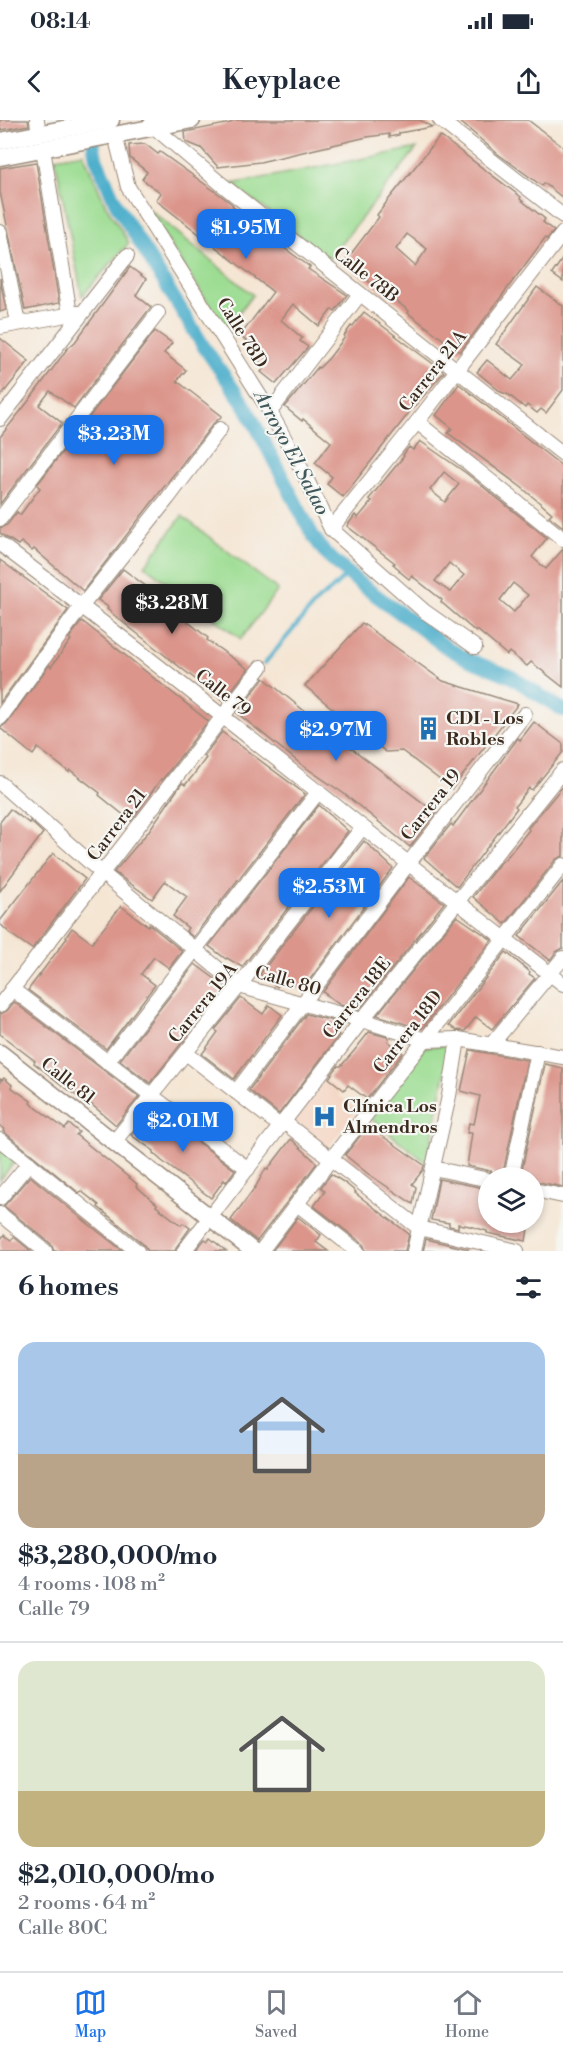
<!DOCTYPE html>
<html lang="en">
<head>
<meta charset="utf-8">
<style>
  body { margin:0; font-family:"Libre Bodoni",serif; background:#f2f2f3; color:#1f2937; height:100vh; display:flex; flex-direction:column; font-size:22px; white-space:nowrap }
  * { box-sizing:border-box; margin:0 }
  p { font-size:20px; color:#747a83 }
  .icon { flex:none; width:33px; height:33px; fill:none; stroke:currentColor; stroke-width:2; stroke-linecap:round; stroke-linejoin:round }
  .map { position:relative; height:1131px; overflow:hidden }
  .sheet { display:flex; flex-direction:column; background:#fff; flex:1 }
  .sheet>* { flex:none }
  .controls { position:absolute; left:478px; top:1047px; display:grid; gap:12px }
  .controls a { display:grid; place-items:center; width:66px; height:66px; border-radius:50%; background:#fff; box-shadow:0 3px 9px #0003; font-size:30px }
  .price { position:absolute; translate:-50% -51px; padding:0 14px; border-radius:12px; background:#1a73e8; color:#fff; font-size:20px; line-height:39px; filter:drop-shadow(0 2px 3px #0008) }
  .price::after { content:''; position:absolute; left:50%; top:36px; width:18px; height:14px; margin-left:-9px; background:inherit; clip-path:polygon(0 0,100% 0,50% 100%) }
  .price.selected { background:#222; color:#fff }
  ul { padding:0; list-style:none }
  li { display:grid; align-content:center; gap:12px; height:318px; padding:0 18px }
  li+li { border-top:2px solid #e0e1e3 }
  li span { display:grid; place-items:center; height:186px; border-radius:18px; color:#555 }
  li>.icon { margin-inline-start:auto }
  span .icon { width:108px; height:108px; fill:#fffc; stroke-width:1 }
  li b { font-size:26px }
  h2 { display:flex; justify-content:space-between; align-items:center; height:72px; padding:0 18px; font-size:26px }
  .status { display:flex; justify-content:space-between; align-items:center; height:42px; padding:0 30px; background:#fff; direction:ltr }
  .status svg { height:16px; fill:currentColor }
  header { display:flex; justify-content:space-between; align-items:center; height:78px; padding:0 18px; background:#fff; font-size:27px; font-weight:800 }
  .dock { display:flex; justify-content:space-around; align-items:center; height:84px; border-top:2px solid #e0e1e3; background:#fff; font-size:16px; color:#747a83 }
  .dock a { display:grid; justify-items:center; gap:3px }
  .dock .selected { color:#1a73e8 }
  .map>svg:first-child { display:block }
</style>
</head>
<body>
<div class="status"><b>08:14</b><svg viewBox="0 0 49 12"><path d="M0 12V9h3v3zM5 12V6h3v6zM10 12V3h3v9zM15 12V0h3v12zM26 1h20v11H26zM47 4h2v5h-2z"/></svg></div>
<header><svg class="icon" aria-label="back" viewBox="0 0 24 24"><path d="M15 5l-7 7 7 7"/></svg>Keyplace<svg class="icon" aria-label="share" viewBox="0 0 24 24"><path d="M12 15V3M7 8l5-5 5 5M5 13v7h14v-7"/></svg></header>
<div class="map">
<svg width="563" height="1131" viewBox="0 0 563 1131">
  <rect width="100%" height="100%" fill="#f6f6f2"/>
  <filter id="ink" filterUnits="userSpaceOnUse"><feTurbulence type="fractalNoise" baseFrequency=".0167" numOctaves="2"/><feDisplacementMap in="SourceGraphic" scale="12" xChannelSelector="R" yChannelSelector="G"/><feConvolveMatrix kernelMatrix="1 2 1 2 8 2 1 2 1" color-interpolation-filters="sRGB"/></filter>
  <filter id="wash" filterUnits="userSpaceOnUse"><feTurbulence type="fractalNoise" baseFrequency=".008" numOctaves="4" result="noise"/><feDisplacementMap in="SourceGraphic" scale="24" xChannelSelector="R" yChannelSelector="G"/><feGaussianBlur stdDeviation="1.35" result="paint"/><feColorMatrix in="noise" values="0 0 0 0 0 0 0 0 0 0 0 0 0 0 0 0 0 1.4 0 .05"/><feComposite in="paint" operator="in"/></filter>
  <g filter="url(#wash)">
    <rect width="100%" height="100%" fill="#f5e6d4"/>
    <polygon fill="#f4d3c0" points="326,959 341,971 338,975 357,989 327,1029 293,1002"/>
    <g fill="#9ddd93" stroke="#6c8458" stroke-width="1.5">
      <polygon points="417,28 329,139 232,64"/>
      <polygon points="83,33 106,86 129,123 82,176 55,38"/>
      <polygon points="144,85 253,175 225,209"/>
      <polygon points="182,396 278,470 241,519 145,446"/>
      <polygon points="451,925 427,1043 370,998 425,927"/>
      <polygon points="0,1028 16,1040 0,1060"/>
    </g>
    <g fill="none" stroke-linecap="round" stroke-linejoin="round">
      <polyline stroke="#4caecb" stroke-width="4" points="264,544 318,480 332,469 343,458"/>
      <polyline stroke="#4caecb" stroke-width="14" points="91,11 96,38 116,84 204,227 246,287 313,416 326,434 358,462 446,527 467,539 510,556 563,590"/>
    </g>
    <g id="blocks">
      <g fill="#db958b" fill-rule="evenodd">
        <polygon points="0,0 28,0 29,5 0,10"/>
        <polygon points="236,0 420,0 432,7 399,13 399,15 389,17 389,14 367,17 260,42 218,47 201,28 186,22 185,12 231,3 231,1"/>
        <polygon points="458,0 528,0 563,27 563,78 544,63 542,66 498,34"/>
        <path d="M440,16l81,61 -1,2 25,20 -2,3 11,9 -7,8 -2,-1 -85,114 -52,-39 1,-2 -9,-7 -56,-41 35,-46 -2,-2 12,-16zM407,114l20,15 -12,17 -19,-17z"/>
        <polygon points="145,24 158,34 160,32 223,77 233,85 232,86 284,125 283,127 302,141 310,147 308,149 347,175 335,191 332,189 319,206 293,184 281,200 302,218 300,221 308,227 276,264 261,252 266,246 253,236 258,230 240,216 273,172 156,80 161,73 142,59 147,52 130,38 129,25"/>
        <polygon points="36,42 59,183 25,190 0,72 0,48"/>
        <polygon points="563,138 563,162 552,154"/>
        <polygon points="130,147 146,159 136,175 151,187 74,288 50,271 39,285 62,303 0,384 0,317 31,278 67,229 75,222"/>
        <polygon points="0,158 6,190 0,192"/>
        <polygon points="537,167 563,186 563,270 546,293 541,289 537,293 527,285 525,288 509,275 501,272 477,252 487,240 512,260 525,245 496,224"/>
        <polygon points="364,192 444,252 412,289 343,377 327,364 332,357 315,343 331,322 303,299 302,301 285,287 318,247 319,248 329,238 345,217 344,216 351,206 352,207"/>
        <polygon points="155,211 172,223 164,233 186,250 177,261 222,296 213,304 83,471 34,429 32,431 21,422 18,425 4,416 0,413 0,408 7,405 17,392 20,395 40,368 37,365"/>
        <polygon points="0,218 29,241 0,277"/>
        <polygon points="459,264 563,347 563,407 549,396 552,393 521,367 448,313 452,308 436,295"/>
        <path d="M420,321l46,32 81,65 -15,19 14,12 17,-20v138l-32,-25 -4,4 -18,-14 -2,3 -30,-25 -1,2 -35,-30 1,-2 -30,-24 -3,3 -10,-8 1,-1 -7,-6 2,-1 -48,-37 8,-11 3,3 14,-17 -3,-2 35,-43 -1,-1 6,-8 4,3zM444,352l15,12 -14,18 -15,-12zM449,443l15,12 -14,17 -15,-11zM513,463l15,12 -14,17 -14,-12z"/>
        <polygon points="0,440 68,490 0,583"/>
        <polygon points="123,449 159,476 167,485 208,518 207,520 248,549 223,581 115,496 107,489 108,487 98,480"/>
        <polygon points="82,501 208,601 162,660 161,659 131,701 99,675 100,673 70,650 69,652 38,628 33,635 0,608 7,603 49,545 51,547 71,520 69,518"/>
        <polygon points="362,503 443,561 518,584 452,669 402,631 386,632 305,566"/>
        <polygon points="264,558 341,621 356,619 350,627 436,693 410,727 343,673 302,645 237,593"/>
        <polygon points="534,602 563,624 563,632 532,670 529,668 515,686 517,688 457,767 424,738 451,704 453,706 459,698 518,618 520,620"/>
        <polygon points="222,612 305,674 193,817 186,811 188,808 173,796 187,777 165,761 152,779 114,752 148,712 182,663 185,665 192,657 206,638 204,636"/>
        <polygon points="563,666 563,736 556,739 505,804 473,777 499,744 507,737 529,710 528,708"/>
        <polygon points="319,685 348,711 242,847 227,838 226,839 209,826"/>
        <polygon points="10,689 29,703 30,701 43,713 0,771 0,702"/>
        <polygon points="364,721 393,748 302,870 284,857 277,867 260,854"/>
        <polygon points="53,733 85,759 32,829 12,815 0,804 0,801"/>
        <polygon points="409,757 444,783 359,890 340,885 323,872"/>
        <polygon points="563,761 563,828 556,832 550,840 519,816"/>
        <polygon points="121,786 148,806 149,804 182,831 169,848 154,837 141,854 155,865 106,929 28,870 67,818 66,817 72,808 92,823"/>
        <polygon points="457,796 492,820 423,907 421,909 377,895"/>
        <polygon points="506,832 530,852 529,854 535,858 492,909 476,897 465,911 456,910 449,905"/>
        <polygon points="195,844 226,867 150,963 120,940"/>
        <polygon points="241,878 263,894 269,885 282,895 234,959 202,934 218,912 215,910"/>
        <polygon points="14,882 139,977 116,1005 86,980 85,982 63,966 34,943 35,941 0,914 0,894 7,891"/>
        <polygon points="306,894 344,904 337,914 339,915 279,994 249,970"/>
        <polygon points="369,912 387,917 389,919 388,921 403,933 367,979 348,965 344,970 329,958 338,946 341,946 354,931"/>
        <polygon points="470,930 527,940 502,1058 498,1058 491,1051 467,1046 472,1013 467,1013 469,1003 474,1004 480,976 461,971"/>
        <polygon points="545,944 563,948 563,1067 534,1061 534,1058 520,1058"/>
        <polygon points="4,958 12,965 11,967 31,981 30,983 65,1009 69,1004 79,1012 76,1015 137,1064 136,1066 157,1084 156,1086 181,1105 183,1103 190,1108 177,1126 175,1131 148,1131 143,1124 98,1087 99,1085 81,1071 79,1073 3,1011 4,1009 0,1006 0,959 2,960"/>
        <polygon points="153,988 235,1050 226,1062 224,1060 211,1078 162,1041 153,1033 154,1031 131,1015"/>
        <polygon points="368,1006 424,1045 423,1050 412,1064 416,1067 413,1084 367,1053 345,1035"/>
        <polygon points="291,1019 317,1043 257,1121 231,1100 256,1066 266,1048 268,1049"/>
        <polygon points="331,1054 345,1063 356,1072 355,1073 409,1114 405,1131 366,1131 363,1124 314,1086 325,1071 321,1067"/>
        <polygon points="30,1056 86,1102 123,1131 54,1131 51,1124 4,1086"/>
        <polygon points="439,1059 489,1069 489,1102 529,1102 526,1121 487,1113 487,1111 470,1106 458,1104 458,1108 449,1106 449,1103 431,1100"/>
        <polygon points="298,1097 321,1115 316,1122 328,1131 272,1131"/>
        <polygon points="4,1115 11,1120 14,1117 31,1131 0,1131 0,1120"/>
        <polygon points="210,1118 226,1131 195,1131 205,1119 208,1121"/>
        <polygon points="426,1119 468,1129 468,1131 423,1131"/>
      </g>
    </g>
  </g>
  <g filter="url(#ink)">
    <use href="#blocks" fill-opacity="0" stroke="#988879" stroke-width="1.5"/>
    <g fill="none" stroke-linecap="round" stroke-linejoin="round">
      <defs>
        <g id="minor">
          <polyline points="37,0 39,14"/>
          <polyline points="440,0 563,96"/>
          <polyline points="152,2 154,7 220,63 563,334"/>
          <polyline points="115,15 128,67 270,292 301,348 331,409 424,491 475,527"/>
          <polyline points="43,29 70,194"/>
          <polyline points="0,112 18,203"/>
          <polyline points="0,207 78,193"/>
          <polyline points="270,292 360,174"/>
          <polyline points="0,299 127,136"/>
          <polyline points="417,302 563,419"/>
          <polyline points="0,399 158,193"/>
          <polyline points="331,409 417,302 563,113"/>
          <path d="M0,424c190,143 374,295 563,440"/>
          <polyline points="0,598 81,487 168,378 220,309"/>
          <polyline points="0,663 103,754 239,866 362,900 425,920 458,919 563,937"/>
          <polyline points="12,869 248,1049"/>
          <polyline points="0,885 261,547"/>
          <polyline points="491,925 563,838"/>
          <polyline points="186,933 280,1006"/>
          <polyline points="107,942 319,671"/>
          <polyline points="236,972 408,744 525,594"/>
          <polyline points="284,1002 419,1108 517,1131"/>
          <polyline points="0,1020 137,1131"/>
          <polyline points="114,1022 239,866 362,708"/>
          <polyline points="433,1048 489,1060"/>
          <polyline points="511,1058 538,932"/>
          <polyline points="534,1070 563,1076"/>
          <polyline points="0,1078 29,1043"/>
          <polyline points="297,1084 357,1131"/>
          <polyline points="0,1094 45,1131"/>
          <polyline points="184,1131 362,900 563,650"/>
          <polyline points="261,1131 331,1039 563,745"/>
          <polyline points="414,1131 449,976 458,919"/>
        </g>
        <g id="tertiary">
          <polyline points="0,21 111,0"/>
          <polyline points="0,37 192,0"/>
          <polyline points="0,933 253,1131"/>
        </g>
      </defs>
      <use href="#minor" stroke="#988879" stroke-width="16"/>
      <use href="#tertiary" stroke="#988879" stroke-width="19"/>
      <use href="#minor" stroke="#fff" stroke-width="14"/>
      <use href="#tertiary" stroke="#fff" stroke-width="16"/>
    </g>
  </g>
  <defs>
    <symbol id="building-bare" viewBox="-9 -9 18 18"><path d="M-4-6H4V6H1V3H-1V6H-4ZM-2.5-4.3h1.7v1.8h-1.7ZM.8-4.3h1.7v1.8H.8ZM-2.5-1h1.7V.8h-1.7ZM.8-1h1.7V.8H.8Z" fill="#1f6fb2" stroke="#f6f6f2" stroke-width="2.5" paint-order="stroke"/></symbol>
    <symbol id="hospital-bare" viewBox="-9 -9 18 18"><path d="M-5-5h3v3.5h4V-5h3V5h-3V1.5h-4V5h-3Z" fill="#1f6fb2" stroke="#f6f6f2" stroke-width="2.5" paint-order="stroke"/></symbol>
  </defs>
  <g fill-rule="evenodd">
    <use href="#building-bare" x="412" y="592" width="33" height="33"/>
    <use href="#hospital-bare" x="308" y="980" width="33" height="33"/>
  </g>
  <g text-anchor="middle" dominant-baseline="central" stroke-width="4.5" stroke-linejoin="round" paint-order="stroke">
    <g font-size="18" fill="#3b2a1e" stroke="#f6f6f2">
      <text transform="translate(366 155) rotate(38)">Calle 78B</text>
      <text transform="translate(242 213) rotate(58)">Calle 78D</text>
      <text transform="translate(433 251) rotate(-52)">Carrera 21A</text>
      <text transform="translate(223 573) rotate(38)">Calle 79</text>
      <text transform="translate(431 685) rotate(-52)">Carrera 19</text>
      <text transform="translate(117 705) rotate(-53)">Carrera 21</text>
      <text transform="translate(288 861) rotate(16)">Calle 80</text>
      <text transform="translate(357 878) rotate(-52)">Carrera 18E</text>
      <text transform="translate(203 883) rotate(-51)">Carrera 19A</text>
      <text transform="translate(408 912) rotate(-52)">Carrera 18D</text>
      <text transform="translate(68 961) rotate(38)">Calle 81</text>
    </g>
    <g font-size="18" font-weight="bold" fill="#3b2a1e" stroke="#f6f6f2" text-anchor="start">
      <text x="446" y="598">CDI - Los<tspan x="446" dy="21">Robles</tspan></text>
      <text x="343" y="986">Clínica Los<tspan x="343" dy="21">Almendros</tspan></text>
    </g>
    <g font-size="20" font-style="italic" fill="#41585b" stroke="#f6f6f2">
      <text transform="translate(291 333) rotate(62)">Arroyo El Salao</text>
    </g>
  </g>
</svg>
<div class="controls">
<a><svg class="icon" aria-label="layers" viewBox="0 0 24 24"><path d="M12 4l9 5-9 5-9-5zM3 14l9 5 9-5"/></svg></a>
</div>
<b class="price" style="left:246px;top:140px">$1.95M</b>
<b class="price" style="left:114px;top:346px">$3.23M</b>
<b class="price selected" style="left:172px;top:515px">$3.28M</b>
<b class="price" style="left:336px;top:642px">$2.97M</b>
<b class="price" style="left:329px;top:799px">$2.53M</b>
<b class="price" style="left:183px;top:1033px">$2.01M</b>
</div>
<section class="sheet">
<h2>6 homes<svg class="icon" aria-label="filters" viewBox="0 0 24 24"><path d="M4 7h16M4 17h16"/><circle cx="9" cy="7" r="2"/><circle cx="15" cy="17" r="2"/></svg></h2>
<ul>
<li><span style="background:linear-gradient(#a9c7e8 60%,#b9a48a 0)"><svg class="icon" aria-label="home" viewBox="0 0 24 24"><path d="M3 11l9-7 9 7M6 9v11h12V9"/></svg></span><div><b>$3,280,000/mo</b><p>4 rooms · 108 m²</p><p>Calle 79</p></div></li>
<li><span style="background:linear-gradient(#dfe7d0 70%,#c2b280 0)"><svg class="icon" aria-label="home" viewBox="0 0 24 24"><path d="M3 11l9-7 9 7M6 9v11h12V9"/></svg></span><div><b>$2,010,000/mo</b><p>2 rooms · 64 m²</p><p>Calle 80C</p></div></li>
</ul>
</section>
<nav class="dock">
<a class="selected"><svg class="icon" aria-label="map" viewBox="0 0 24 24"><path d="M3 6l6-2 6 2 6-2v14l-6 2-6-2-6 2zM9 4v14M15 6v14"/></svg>Map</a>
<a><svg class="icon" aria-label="saved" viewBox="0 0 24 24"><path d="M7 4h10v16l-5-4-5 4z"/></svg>Saved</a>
<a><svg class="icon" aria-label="home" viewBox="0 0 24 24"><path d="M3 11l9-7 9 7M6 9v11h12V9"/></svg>Home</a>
</nav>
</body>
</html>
